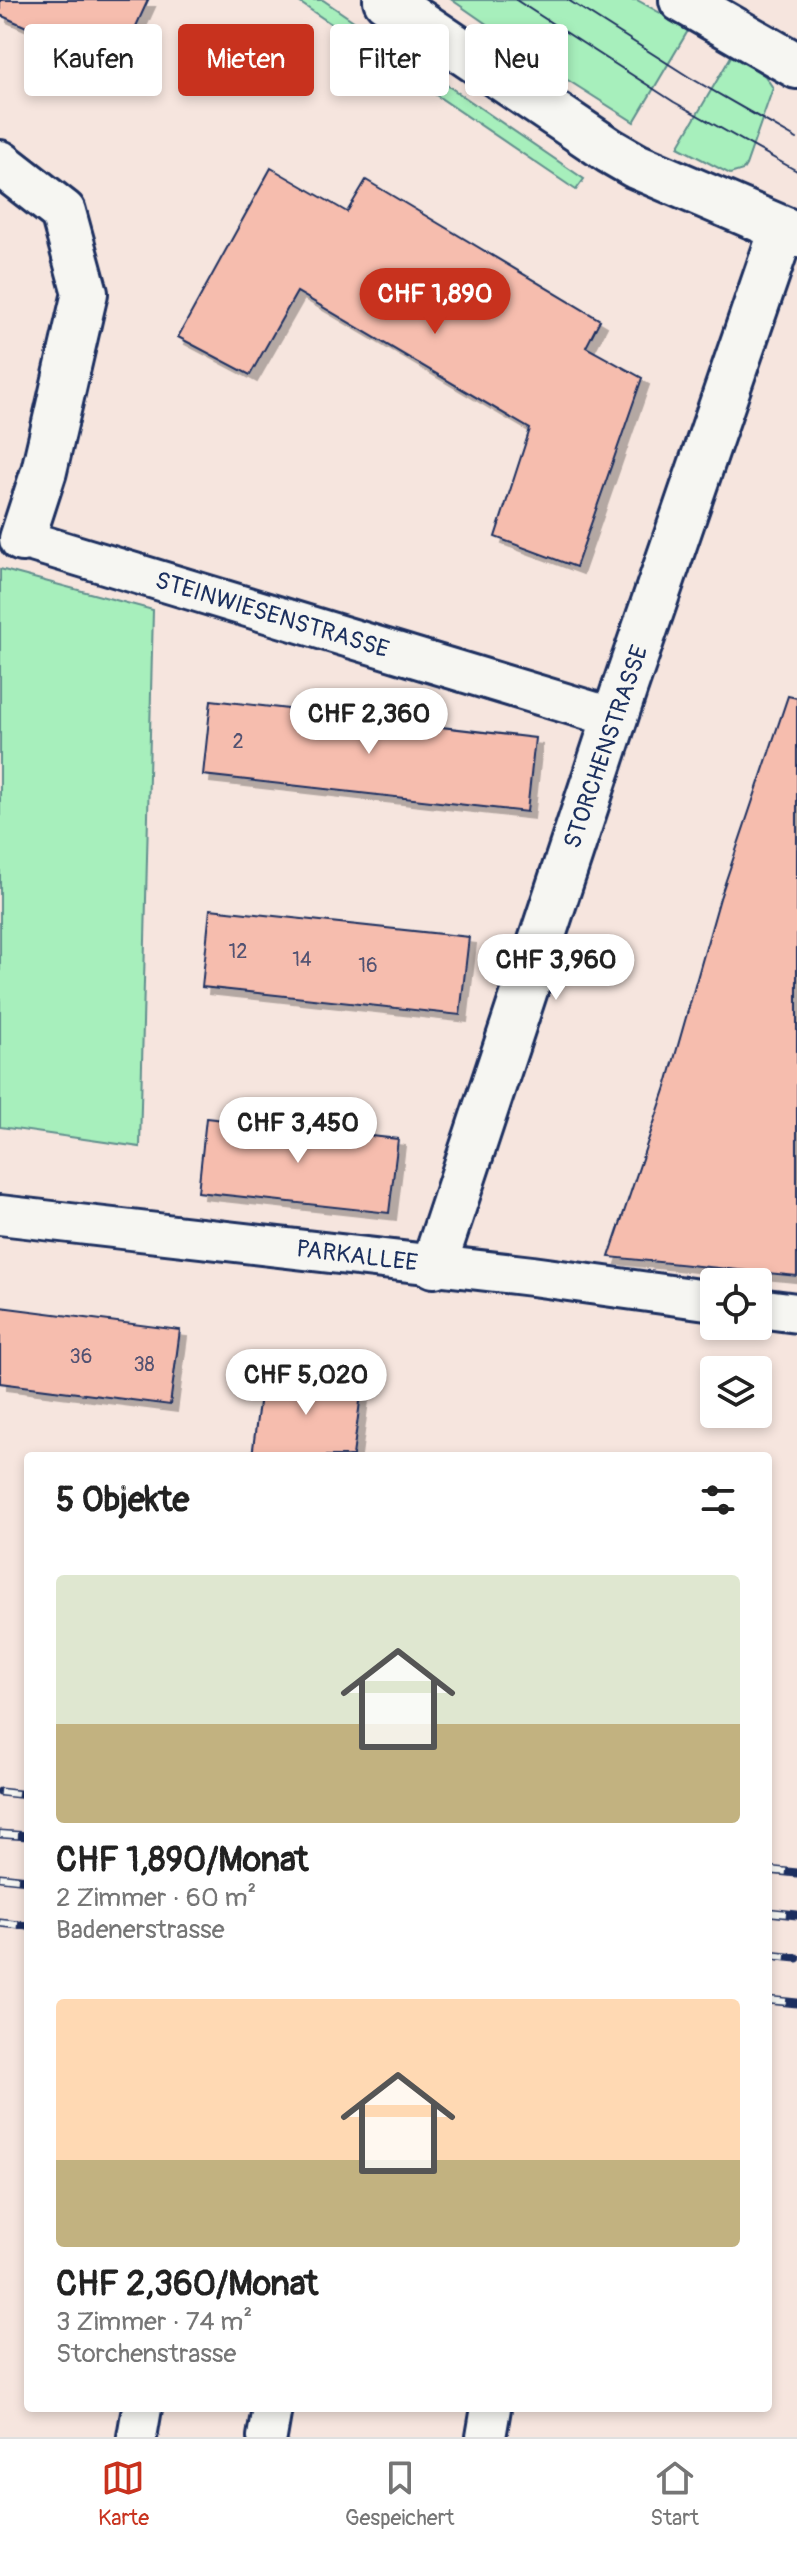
<!DOCTYPE html>
<html lang="de">
<head>
<meta charset="utf-8">
<style>
  body { margin:0; font-family:Pangolin,sans-serif; background:#f2f2f2; color:#222; height:100vh; display:flex; flex-direction:column; font-size:30px; white-space:nowrap }
  * { box-sizing:border-box; margin:0 }
  p { font-size:26px; color:#767676 }
  .icon { flex:none; width:44px; height:44px; fill:none; stroke:currentColor; stroke-width:2; stroke-linecap:round; stroke-linejoin:round }
  .map { position:relative; flex:1; overflow:hidden }
  .details { position:absolute; left:24px; top:1452px; width:748px; height:960px; display:flex; flex-direction:column; background:#fff; border-radius:8px; box-shadow:0 4px 12px #0003 }
  .details>* { flex:none }
  .guide { position:absolute; left:24px; top:24px; width:750px; height:72px; display:flex; gap:16px }
  .controls { position:absolute; left:700px; top:1268px; display:grid; gap:16px }
  .controls a { display:grid; place-items:center; width:72px; height:72px; border-radius:8px; background:#fff; box-shadow:0 4px 12px #0003; font-size:40px }
  .price { position:absolute; translate:-50% -68px; padding:0 18px; border-radius:28px; background:#fff; color:#222; font-size:26px; line-height:52px; filter:drop-shadow(0 2px 4px #0008) }
  .price::after { content:''; position:absolute; left:50%; top:48px; width:24px; height:18px; margin-left:-12px; background:inherit; clip-path:polygon(0 0,100% 0,50% 100%) }
  .price.on { background:#c8321e; color:#fff }
  ul { padding:0; list-style:none }
  li { display:grid; align-content:center; gap:16px; height:424px; padding:0 32px }
  li span { display:grid; place-items:center; height:248px; border-radius:8px; color:#555 }
  li>.icon { margin-inline-start:auto }
  span .icon { width:144px; height:144px; fill:#fffc; stroke-width:1 }
  li b { font-size:34px }
  h2 { display:flex; justify-content:space-between; align-items:center; height:96px; padding:0 32px; font-size:34px }
  .tag { padding:0 28px; border-radius:8px; background:#fff; box-shadow:0 4px 12px #0003; font-size:28px; line-height:72px }
  .tag.on { background:#c8321e; color:#fff }
  .tabs { display:flex; justify-content:space-around; align-items:center; height:112px; border-top:2px solid #e0e0e0; background:#fff; font-size:22px; color:#767676 }
  .tabs a { display:grid; justify-items:center; gap:4px }
  .tabs .on { color:#c8321e }
  .map>svg:first-child { display:block }
</style>
</head>
<body>
<div class="map">
<svg width="797" height="2437" viewBox="0 0 797 2437">
  <defs>
    <filter id="shadow"><feDropShadow dx="7" dy="7" stdDeviation="0" flood-color="#0004"/></filter>
  </defs>
  <rect width="100%" height="100%" fill="#f6e5de"/>
  <filter id="ink" filterUnits="userSpaceOnUse"><feTurbulence type="fractalNoise" baseFrequency=".0125" numOctaves="2"/><feDisplacementMap in="SourceGraphic" scale="16" xChannelSelector="R" yChannelSelector="G"/><feConvolveMatrix kernelMatrix="1 2 1 2 8 2 1 2 1" color-interpolation-filters="sRGB"/></filter>
  <g filter="url(#ink)">
    <g fill="#a7efbc" stroke="#618f8d" stroke-width="2">
      <polygon points="296,0 323,0 584,179 576,190"/>
      <polygon points="452,0 637,0 689,29 634,122 566,79"/>
      <polygon points="733,53 765,76 773,88 746,165 743,170 730,174 678,147"/>
      <polygon points="0,569 153,610 140,1147 0,1127"/>
    </g>
    <g fill="#f6bdae" stroke="#1b2f5e" stroke-width="2" filter="url(#shadow)">
      <polygon points="0,0 148,0 117,68 0,15"/>
      <polygon points="271,168 347,212 366,180 600,320 586,347 642,378 576,567 495,537 530,429 297,292 250,375 178,337"/>
      <polygon points="788,696 797,698 797,1276 609,1257 667,1084 720,898"/>
      <polygon points="211,700 535,738 527,812 203,775"/>
      <polygon points="210,909 469,937 460,1015 202,987"/>
      <polygon points="206,1118 398,1139 389,1213 198,1192"/>
      <polygon points="0,1307 180,1330 170,1405 0,1383"/>
      <polygon points="263,1372 362,1386 353,1456 252,1456"/>
    </g>
    <g fill="none" stroke-linecap="round" stroke-linejoin="round">
      <defs>
        <g id="lane">
          <polyline points="22,539 615,718"/>
          <polyline points="0,1215 532,1276 714,1301"/>
          <polyline points="758,1308 797,1313"/>
          <polyline points="137,2437 142,2408"/>
          <polyline points="267,2437 272,2408"/>
          <polyline points="486,2437 491,2408"/>
        </g>
        <g id="street">
          <polyline points="0,163 63,212 85,293 44,471 22,539"/>
          <polyline points="434,1265 625,687 782,230"/>
        </g>
        <g id="secondary">
          <polyline points="386,0 610,151 636,166 797,235"/>
          <polyline points="682,0 797,66"/>
        </g>
      </defs>
      <use href="#lane" stroke="#1b2f5e" stroke-width="44"/>
      <use href="#street" stroke="#1b2f5e" stroke-width="50"/>
      <use href="#secondary" stroke="#1b2f5e" stroke-width="50"/>
      <use href="#lane" stroke="#f6f6f2" stroke-width="38"/>
      <use href="#street" stroke="#f6f6f2" stroke-width="44"/>
      <use href="#secondary" stroke="#f6f6f2" stroke-width="44"/>
      <g stroke="#1b2f5e" stroke-width="2">
        <polyline points="516,0 674,102 797,171"/>
        <polyline points="568,0 689,77 797,139"/>
      </g>
      <defs>
        <g id="rail">
          <polyline points="0,1792 28,1795"/>
          <polyline points="0,1834 28,1836"/>
          <polyline points="768,1870 797,1873"/>
          <polyline points="0,1877 28,1880"/>
          <polyline points="768,1912 797,1915"/>
          <polyline points="0,1923 28,1926"/>
          <polyline points="768,1955 797,1958"/>
          <polyline points="768,2000 797,2003"/>
        </g>
      </defs>
      <use href="#rail" stroke="#1b2f5e" stroke-width="9"/>
      <use href="#rail" stroke="#f6f6f2" stroke-width="6" stroke-dasharray="18" stroke-linecap="butt"/>
    </g>
  </g>
  <g text-anchor="middle" dominant-baseline="central" stroke-width="6" stroke-linejoin="round" paint-order="stroke">
    <g font-size="20" fill="#525272">
      <text x="238" y="741">2</text>
      <text x="238" y="951">12</text>
      <text x="302" y="959">14</text>
      <text x="368" y="965">16</text>
      <text x="81" y="1356">36</text>
      <text x="144" y="1364">38</text>
    </g>
    <g font-size="24" fill="#1b2f5e" stroke="#f6f6f2">
      <text transform="translate(272 615) rotate(17)">STEINWIESENSTRASSE</text>
      <text transform="translate(606 747) rotate(-71)">STORCHENSTRASSE</text>
      <text transform="translate(357 1256) rotate(7)">PARKALLEE</text>
    </g>
  </g>
</svg>
<div class="controls">
<a><svg class="icon" aria-label="locate" viewBox="0 0 24 24"><circle cx="12" cy="12" r="6"/><path d="M12 2v4M12 18v4M2 12h4M18 12h4"/></svg></a>
<a><svg class="icon" aria-label="layers" viewBox="0 0 24 24"><path d="M12 4l9 5-9 5-9-5zM3 14l9 5 9-5"/></svg></a>
</div>
<b class="price on" style="left:435px;top:336px">CHF 1,890</b>
<b class="price" style="left:369px;top:756px">CHF 2,360</b>
<b class="price" style="left:556px;top:1002px">CHF 3,960</b>
<b class="price" style="left:298px;top:1165px">CHF 3,450</b>
<b class="price" style="left:306px;top:1417px">CHF 5,020</b>
<div class="guide">
<a class="tag">Kaufen</a>
<a class="tag on">Mieten</a>
<a class="tag">Filter</a>
<a class="tag">Neu</a>
</div>
<section class="details">
<h2>5 Objekte<svg class="icon" aria-label="filters" viewBox="0 0 24 24"><path d="M4 7h16M4 17h16"/><circle cx="9" cy="7" r="2"/><circle cx="15" cy="17" r="2"/></svg></h2>
<ul>
<li><span style="background:linear-gradient(#dfe7d0 60%,#c2b280 0)"><svg class="icon" aria-label="home" viewBox="0 0 24 24"><path d="M3 11l9-7 9 7M6 9v11h12V9"/></svg></span><div><b>CHF 1,890/Monat</b><p>2 Zimmer · 60 m²</p><p>Badenerstrasse</p></div></li>
<li><span style="background:linear-gradient(#ffd9b3 65%,#c2b280 0)"><svg class="icon" aria-label="home" viewBox="0 0 24 24"><path d="M3 11l9-7 9 7M6 9v11h12V9"/></svg></span><div><b>CHF 2,360/Monat</b><p>3 Zimmer · 74 m²</p><p>Storchenstrasse</p></div></li>
</ul>
</section>
</div>
<nav class="tabs">
<a class="on"><svg class="icon" aria-label="map" viewBox="0 0 24 24"><path d="M3 6l6-2 6 2 6-2v14l-6 2-6-2-6 2zM9 4v14M15 6v14"/></svg>Karte</a>
<a><svg class="icon" aria-label="saved" viewBox="0 0 24 24"><path d="M7 4h10v16l-5-4-5 4z"/></svg>Gespeichert</a>
<a><svg class="icon" aria-label="home" viewBox="0 0 24 24"><path d="M3 11l9-7 9 7M6 9v11h12V9"/></svg>Start</a>
</nav>
</body>
</html>
